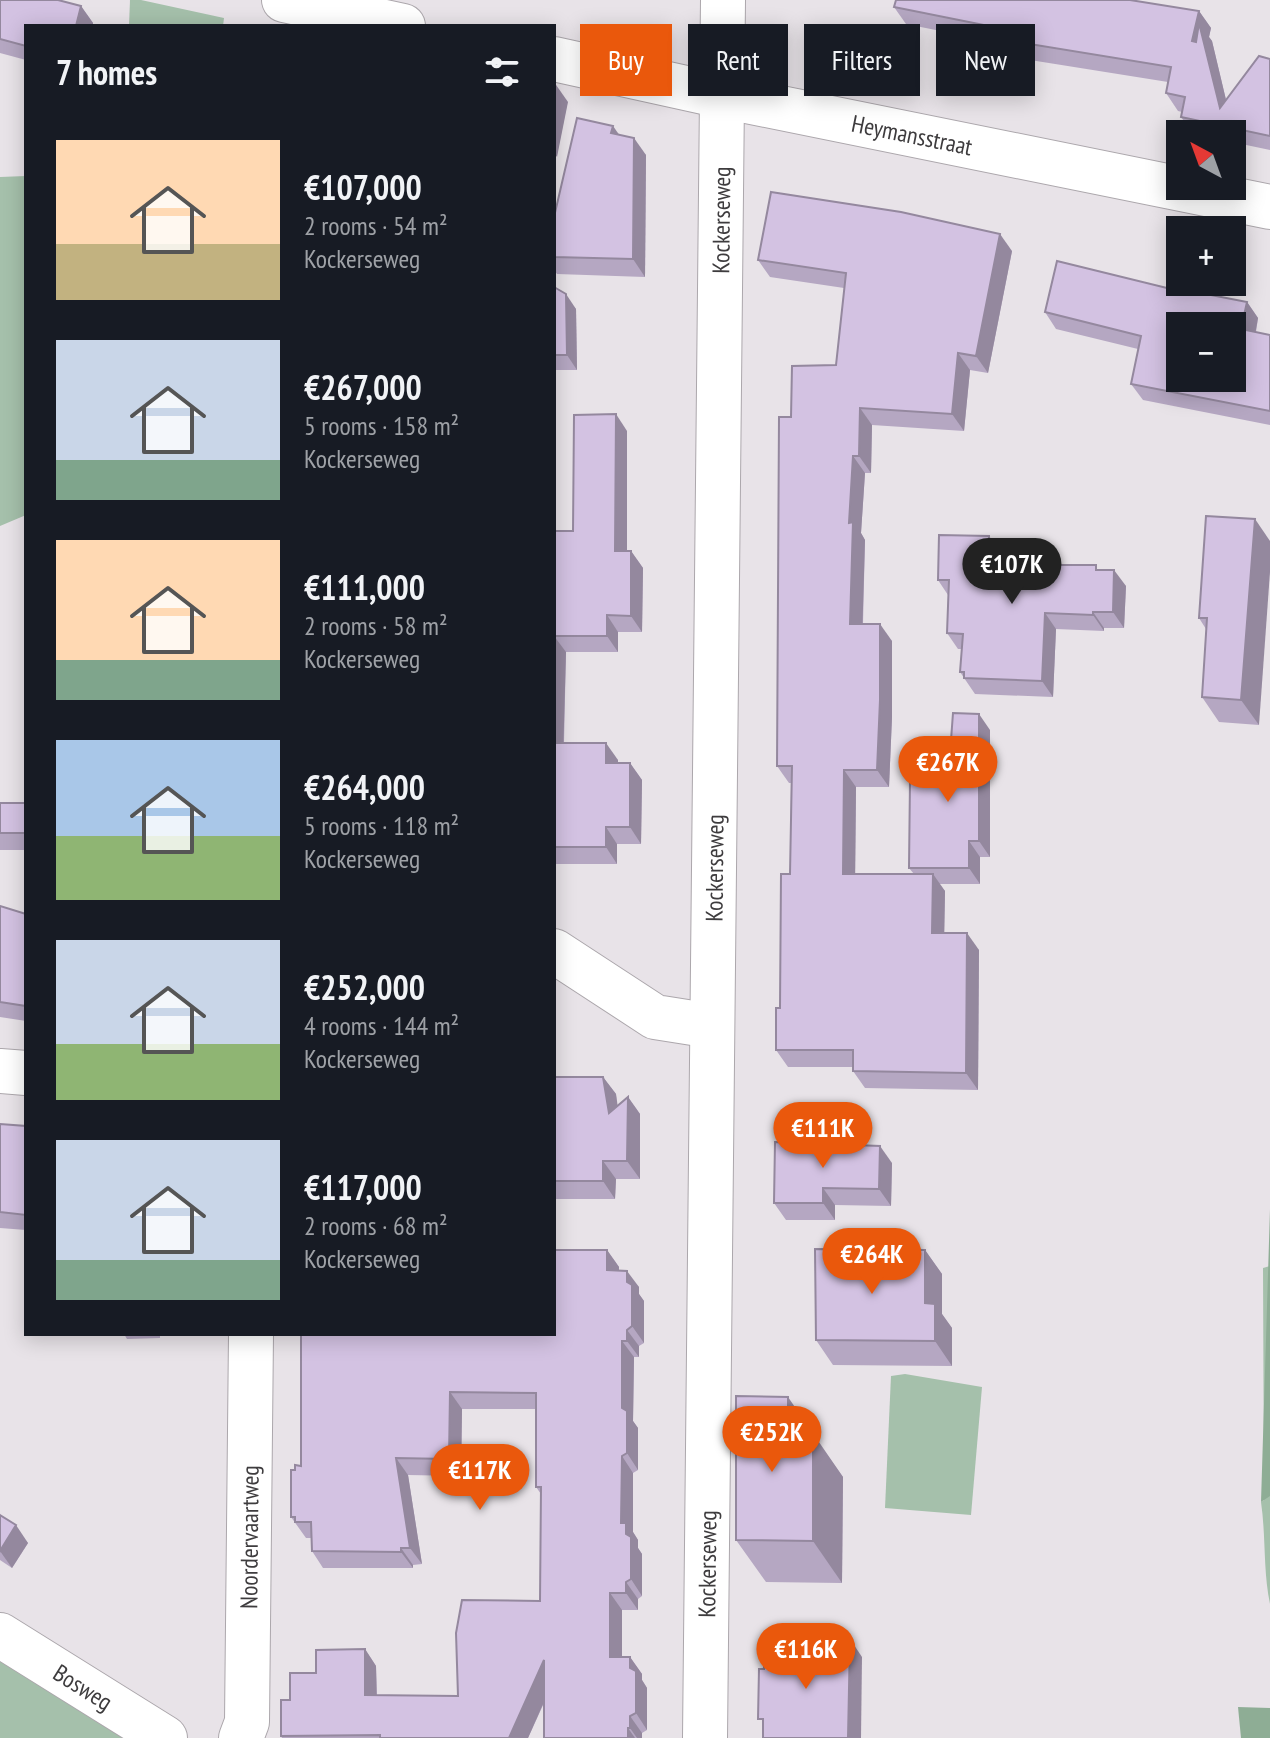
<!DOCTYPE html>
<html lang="en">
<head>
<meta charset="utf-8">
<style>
  body { margin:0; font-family:"PT Sans Narrow",sans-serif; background:#242831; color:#f1f3f6; height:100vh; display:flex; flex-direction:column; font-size:30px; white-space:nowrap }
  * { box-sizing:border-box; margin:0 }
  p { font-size:26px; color:#9ea1a6 }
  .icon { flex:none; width:44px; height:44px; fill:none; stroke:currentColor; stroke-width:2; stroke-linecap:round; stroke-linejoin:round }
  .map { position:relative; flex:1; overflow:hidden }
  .drawer { position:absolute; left:24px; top:24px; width:532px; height:1312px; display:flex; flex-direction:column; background:#171b24; border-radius:0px; box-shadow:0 4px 20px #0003 }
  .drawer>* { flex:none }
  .top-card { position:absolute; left:580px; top:24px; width:570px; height:72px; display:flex; gap:16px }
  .needle { width:52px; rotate:319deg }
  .buttons { position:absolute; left:1166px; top:120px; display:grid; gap:16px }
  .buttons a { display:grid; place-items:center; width:80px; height:80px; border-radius:0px; background:#171b24; box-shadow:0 4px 20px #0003; font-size:40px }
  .price { position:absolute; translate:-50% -68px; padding:0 18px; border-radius:28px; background:#ea580c; color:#fff; font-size:26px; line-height:52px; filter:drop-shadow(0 2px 4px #0008) }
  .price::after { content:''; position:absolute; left:50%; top:48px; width:24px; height:18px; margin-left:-12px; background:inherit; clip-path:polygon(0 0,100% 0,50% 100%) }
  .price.selected { background:#222; color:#fff }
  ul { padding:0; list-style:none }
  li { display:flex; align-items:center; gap:24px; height:200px; padding:0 32px }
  li span { display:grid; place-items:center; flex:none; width:224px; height:160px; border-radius:0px; color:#555 }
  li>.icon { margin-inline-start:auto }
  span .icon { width:96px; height:96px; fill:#fffc; stroke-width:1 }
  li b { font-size:34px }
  h2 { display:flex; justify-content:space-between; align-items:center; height:96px; padding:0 32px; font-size:34px }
  .tag { padding:0 28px; border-radius:0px; background:#171b24; box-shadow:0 4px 20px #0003; font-size:28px; line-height:72px }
  .tag.selected { background:#ea580c; color:#fff }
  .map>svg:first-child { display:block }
</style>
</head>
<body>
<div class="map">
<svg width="1270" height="1738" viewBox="0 0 1270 1738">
  <rect width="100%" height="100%" fill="#e8e3e8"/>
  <g fill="#a5c0ab">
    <polygon points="130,0 141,0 224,18 223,26 129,26"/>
    <polygon points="26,176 26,515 0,526 0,177"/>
    <path d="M1270,1266v338c-7,-34 -4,-68 -9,-102l3,-2 -1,-232z"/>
    <polygon points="905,1374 982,1387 971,1515 885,1508 891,1376"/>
    <polygon points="0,1660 128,1738 0,1738"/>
  </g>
  <g fill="#8ead95">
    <polygon points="1270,1208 1270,1496 1261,1502 1270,1209"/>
    <polygon points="1238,1707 1270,1708 1270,1738 1241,1738"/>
  </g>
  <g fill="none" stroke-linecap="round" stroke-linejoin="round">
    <defs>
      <g id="minor">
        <polyline points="554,951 655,1017 712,1026"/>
        <polyline points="0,1071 26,1073"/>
        <path id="s1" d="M0,1635l165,103"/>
        <path id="s2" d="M241,1738l6,-16 4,-388"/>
        <path id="s3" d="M705,1738l18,-1738"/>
      </g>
      <g id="tertiary">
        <polyline points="284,0 403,26"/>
        <path id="s4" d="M554,59l168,37 548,111"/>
      </g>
    </defs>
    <use href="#minor" stroke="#aca7ac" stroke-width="46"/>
    <use href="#tertiary" stroke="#aca7ac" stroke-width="46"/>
    <use href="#minor" stroke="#fff" stroke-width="44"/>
    <use href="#tertiary" stroke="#fff" stroke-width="44"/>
  </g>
  <g fill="#b5a7c2">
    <polygon points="0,0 81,6 93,23 93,26 26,26 26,60 0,53"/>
    <polygon points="894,7 1199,11 1211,28 1209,37 1212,41 1226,100 1270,59 1270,150 1232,142 1232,134 1193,134 1181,117 1182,112 1178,111 1166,93 1168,82 999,55 990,41 906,24"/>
    <polygon points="620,135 646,155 645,277 557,274 554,270 554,217"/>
    <polygon points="1012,251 988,373 970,370 964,431 872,425 871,473 865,473 861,533 865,540 863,624 892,641 892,717 889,787 856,787 855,874 914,874 909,868 948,781 990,730 990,857 980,857 980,884 939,884 945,891 944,933 979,950 978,1090 865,1088 853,1071 853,1067 788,1067 776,1050 780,1008 790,874 791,783 789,783 777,766 791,417 836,365 844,288 770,277 758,260"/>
    <polygon points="554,287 576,309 577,370 554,370"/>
    <polygon points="1175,290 1247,302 1258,318 1256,332 1270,335 1270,425 1143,400 1131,384 1138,349 1056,329 1045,312"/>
    <polygon points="627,431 627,551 631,551 643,568 642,632 618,632 618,652 566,652 564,743 618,760 618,763 630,763 642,780 641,844 617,844 617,864 554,864 554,531 573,531"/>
    <polygon points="1206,516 1259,725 1219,722 1202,697 1206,629 1199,618"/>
    <polygon points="1000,552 1000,565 1099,570 1126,586 1124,628 1104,628 1104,631 1056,629 1053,697 975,694 960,672 962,649 958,649 947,633 948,595 938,580"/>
    <rect x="0" y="803" width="26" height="47"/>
    <polygon points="0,906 26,914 26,1021 0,1017"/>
    <polygon points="554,1077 603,1077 616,1094 617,1106 628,1097 640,1114 640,1179 616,1179 615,1199 554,1199"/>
    <polygon points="0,1124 26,1126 26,1230 0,1228"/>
    <polygon points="892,1163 891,1206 835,1205 835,1220 786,1220 774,1203"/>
    <polygon points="607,1250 619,1267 619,1271 639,1287 639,1294 644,1301 644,1343 639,1346 639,1357 634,1357 633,1421 638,1428 638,1470 633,1473 633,1532 638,1540 638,1548 642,1554 642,1596 638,1599 638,1610 622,1610 622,1657 630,1657 642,1674 642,1680 647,1688 647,1730 642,1733 642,1738 544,1738 544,1703 528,1738 282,1738 281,1736 290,1700 316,1673 365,1649 376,1666 377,1695 458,1696 540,1601 541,1494 536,1487 536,1409 462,1409 461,1476 408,1475 422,1564 413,1565 413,1568 323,1568 312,1551 311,1538 306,1538 291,1517 295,1470"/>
    <polygon points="925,1250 942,1274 942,1314 952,1328 952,1366 833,1365 816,1340"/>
    <polygon points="124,1334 160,1334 160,1338 127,1339"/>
    <polygon points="818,1439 818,1442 843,1477 842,1583 766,1582 736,1540"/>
    <polygon points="0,1515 28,1543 12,1568 0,1560"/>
  </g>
  <g fill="#94889e">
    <polygon points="81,6 93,23 93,26 76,26"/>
    <polygon points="1199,11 1211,28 1209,37 1212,41 1232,125 1220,108 1192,41"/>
    <polygon points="554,82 568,102 557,157 554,153"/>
    <polygon points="613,126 625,143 611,133"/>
    <polygon points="634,138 646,155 645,277 633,259"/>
    <polygon points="1000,234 1012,251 988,373 976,356"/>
    <polygon points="566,294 576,309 577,370 567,355"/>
    <polygon points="1247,302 1258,318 1253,346 1241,329"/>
    <polygon points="958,353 970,370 964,431 952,414"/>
    <polygon points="860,408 872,425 871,473 859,456"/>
    <polygon points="616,414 627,431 627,568 615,551"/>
    <polygon points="853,456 865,473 861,533 865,540 862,641 850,624 849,523"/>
    <polygon points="1255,519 1270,541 1270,572 1259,725 1241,700"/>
    <polygon points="989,536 1000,552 1000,581 988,565"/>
    <polygon points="631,551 643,568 642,632 631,616"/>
    <polygon points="1114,570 1126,586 1124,628 1113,612"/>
    <polygon points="1093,612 1104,628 1104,631 1093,615"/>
    <polygon points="1045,613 1056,629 1053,697 1042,681"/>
    <polygon points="607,615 618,632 618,652 607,636"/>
    <polygon points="880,624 892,641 892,717 889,787 877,770"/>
    <polygon points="554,636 566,652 563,759 554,746"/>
    <polygon points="979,714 990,730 990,857 979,841"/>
    <polygon points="606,743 618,760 618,780 606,763"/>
    <polygon points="630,763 642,780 641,844 630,827"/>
    <polygon points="844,770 856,787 855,891 843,874"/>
    <polygon points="606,827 617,844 617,864 606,847"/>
    <polygon points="969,841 980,857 980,884 969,868"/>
    <polygon points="933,874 945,891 944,950 932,933"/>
    <polygon points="967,933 979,950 978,1090 966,1073"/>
    <polygon points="603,1077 616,1094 621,1130 609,1113"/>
    <polygon points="628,1097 640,1114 640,1179 627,1161"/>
    <polygon points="880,1146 892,1163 891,1206 879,1189"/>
    <polygon points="603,1161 616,1179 615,1199 603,1181"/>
    <polygon points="823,1188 835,1205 835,1220 823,1203"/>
    <polygon points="607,1250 619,1267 618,1287 607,1270"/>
    <polygon points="925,1250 942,1274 942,1314 952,1328 952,1366 935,1341 925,1303"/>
    <polygon points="627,1271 639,1287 639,1294 644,1301 644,1343 632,1326 627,1282"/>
    <polygon points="627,1330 639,1346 639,1357 627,1341"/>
    <polygon points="622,1341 634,1357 633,1421 638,1428 638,1470 627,1453 622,1408"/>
    <polygon points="450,1392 462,1409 461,1476 449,1459"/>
    <polygon points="788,1397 843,1477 842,1583 813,1541 788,1435"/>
    <polygon points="622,1456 633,1473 633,1532 638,1540 638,1548 642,1554 642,1596 631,1579 626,1534 621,1523"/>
    <polygon points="396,1458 408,1475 422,1564 410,1548"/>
    <polygon points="16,1525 28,1543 12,1568 0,1551"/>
    <polygon points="401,1548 413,1565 413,1568 401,1552"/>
    <polygon points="626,1582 638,1599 638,1610 626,1593"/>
    <polygon points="610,1593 622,1610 622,1674 610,1657"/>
    <polygon points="850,1639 862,1657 861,1738 848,1738"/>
    <polygon points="365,1649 376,1666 377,1712 365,1695"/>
    <polygon points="630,1657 642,1674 642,1680 647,1688 647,1730 636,1713"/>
    <polygon points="544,1660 555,1677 528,1738 509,1738"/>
    <polygon points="630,1716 642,1733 642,1738 637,1738 630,1728"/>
    <polygon points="628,1728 635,1738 628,1738"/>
  </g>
  <g fill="#d3c2e2" stroke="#94889e" stroke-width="2" fill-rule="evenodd">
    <polygon points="0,0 58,0 81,6 76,26 26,26 26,46 0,39"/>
    <polygon points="896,0 1130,0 1199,11 1192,41 1196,42 1199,23 1220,108 1259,56 1270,59 1270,136 1181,117 1185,97 1166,93 1171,67 987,37 989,26 894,7"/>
    <polygon points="577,118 613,126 611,133 634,138 633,259 554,257 554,217"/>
    <polygon points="771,192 901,212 1000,234 976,356 958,353 952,414 860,408 859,456 853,456 849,523 853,522 850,624 880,624 880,700 877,770 844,770 843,874 933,874 932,933 967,933 966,1073 853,1071 853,1050 776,1050 776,1008 780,1008 781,874 790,874 792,766 777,766 779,417 791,417 792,366 836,365 846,273 758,260"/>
    <path d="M1057,261l118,29v-2l72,14 -6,27 29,6v76l-139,-27 10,-48 -96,-24zM1180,326h52v52h-52z"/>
    <polygon points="554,287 566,294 567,355 554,355"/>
    <polygon points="616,414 615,551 631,551 631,616 607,615 607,636 554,636 554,643 554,531 573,531 574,415"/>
    <polygon points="1206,516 1255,519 1241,700 1202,697 1207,618 1199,618"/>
    <polygon points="939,535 989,536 988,565 1096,565 1096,570 1114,570 1113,612 1093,612 1093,615 1045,613 1042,681 964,678 964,672 960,672 963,634 947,633 949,580 938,580"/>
    <polygon points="953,713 979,714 979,841 969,841 969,868 909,868 910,781 948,781"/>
    <polygon points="554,743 606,743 606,763 630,763 630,827 606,827 606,847 554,847"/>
    <rect x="0" y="803" width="26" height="30"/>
    <polygon points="0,906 26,914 26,1006 0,1002"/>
    <polygon points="554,1077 603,1077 609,1113 628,1097 627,1161 603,1161 603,1181 554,1181"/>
    <polygon points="0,1124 26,1126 26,1215 0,1212"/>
    <polygon points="775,1142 880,1146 879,1189 823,1188 823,1203 774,1203"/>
    <polygon points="815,1249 925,1250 925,1303 935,1304 935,1341 816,1340"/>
    <polygon points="554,1250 607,1250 607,1270 627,1271 627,1282 632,1285 632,1326 627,1330 627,1341 622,1341 622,1408 627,1411 627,1453 622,1456 621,1523 626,1523 626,1534 631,1537 631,1579 626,1582 626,1593 610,1593 610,1657 630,1657 630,1668 636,1671 636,1713 630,1716 630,1728 628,1728 628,1738 544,1738 544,1660 509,1738 380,1738 380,1735 281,1736 281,1700 290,1700 290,1673 316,1673 316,1650 365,1649 365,1695 458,1696 456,1633 462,1600 540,1601 541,1487 536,1487 536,1393 450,1392 449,1459 396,1458 410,1548 401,1548 401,1552 312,1551 311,1522 295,1522 295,1517 291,1517 291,1470 295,1470 295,1465 301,1466 301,1334 554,1334"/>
    <polygon points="736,1396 788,1397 788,1435 813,1435 813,1541 736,1540"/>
    <polygon points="0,1515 16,1525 0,1551"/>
    <polygon points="785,1639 850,1639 848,1738 763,1738 763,1719 758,1719 759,1669 764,1669 764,1659 784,1659"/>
  </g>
  <g text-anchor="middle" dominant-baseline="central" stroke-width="6" stroke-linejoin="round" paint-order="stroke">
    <g font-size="24" fill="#3e3c3e" stroke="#fff">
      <text stroke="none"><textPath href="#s4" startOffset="366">Heymansstraat</textPath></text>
      <text stroke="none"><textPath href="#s3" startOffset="1518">Kockerseweg</textPath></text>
      <text stroke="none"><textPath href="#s3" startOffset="870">Kockerseweg</textPath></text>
      <text stroke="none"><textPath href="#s2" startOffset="202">Noordervaartweg</textPath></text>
      <text stroke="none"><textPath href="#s3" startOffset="174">Kockerseweg</textPath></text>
      <text stroke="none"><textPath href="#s1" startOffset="98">Bosweg</textPath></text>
    </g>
  </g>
</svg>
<div class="buttons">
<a><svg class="needle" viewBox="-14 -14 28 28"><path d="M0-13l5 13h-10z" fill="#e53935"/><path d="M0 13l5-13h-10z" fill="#9ea1a6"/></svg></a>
<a>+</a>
<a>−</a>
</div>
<b class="price selected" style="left:1012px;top:606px">€107K</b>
<b class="price" style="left:948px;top:804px">€267K</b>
<b class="price" style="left:823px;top:1170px">€111K</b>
<b class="price" style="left:872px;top:1296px">€264K</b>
<b class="price" style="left:772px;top:1474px">€252K</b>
<b class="price" style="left:480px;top:1512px">€117K</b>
<b class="price" style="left:806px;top:1691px">€116K</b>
<div class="top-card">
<a class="tag selected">Buy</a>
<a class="tag">Rent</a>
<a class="tag">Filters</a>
<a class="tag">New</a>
</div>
<section class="drawer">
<h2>7 homes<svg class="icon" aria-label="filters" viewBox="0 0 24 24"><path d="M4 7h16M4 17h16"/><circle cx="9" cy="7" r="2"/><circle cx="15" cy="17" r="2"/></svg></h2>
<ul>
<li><span style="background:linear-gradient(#ffd9b3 65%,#c2b280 0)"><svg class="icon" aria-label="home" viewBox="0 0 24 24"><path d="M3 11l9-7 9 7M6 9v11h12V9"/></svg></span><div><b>€107,000</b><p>2 rooms · 54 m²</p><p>Kockerseweg</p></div></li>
<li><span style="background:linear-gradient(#c9d6e8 75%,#7fa58c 0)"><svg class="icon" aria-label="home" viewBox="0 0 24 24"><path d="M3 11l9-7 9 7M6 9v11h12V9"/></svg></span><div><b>€267,000</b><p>5 rooms · 158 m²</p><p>Kockerseweg</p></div></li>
<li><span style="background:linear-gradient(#ffd9b3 75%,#7fa58c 0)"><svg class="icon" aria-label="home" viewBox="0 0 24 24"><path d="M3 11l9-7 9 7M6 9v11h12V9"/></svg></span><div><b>€111,000</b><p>2 rooms · 58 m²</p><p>Kockerseweg</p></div></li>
<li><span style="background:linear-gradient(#a9c7e8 60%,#8fb573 0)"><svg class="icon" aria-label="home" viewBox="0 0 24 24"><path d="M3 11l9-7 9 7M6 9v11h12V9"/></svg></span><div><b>€264,000</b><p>5 rooms · 118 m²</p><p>Kockerseweg</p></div></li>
<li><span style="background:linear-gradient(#c9d6e8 65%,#8fb573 0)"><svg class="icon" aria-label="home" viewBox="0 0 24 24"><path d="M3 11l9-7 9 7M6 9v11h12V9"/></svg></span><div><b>€252,000</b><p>4 rooms · 144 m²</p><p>Kockerseweg</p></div></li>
<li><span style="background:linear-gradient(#c9d6e8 75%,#7fa58c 0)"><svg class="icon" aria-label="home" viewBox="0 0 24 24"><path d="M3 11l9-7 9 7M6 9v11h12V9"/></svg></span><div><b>€117,000</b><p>2 rooms · 68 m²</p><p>Kockerseweg</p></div></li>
</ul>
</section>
</div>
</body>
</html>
